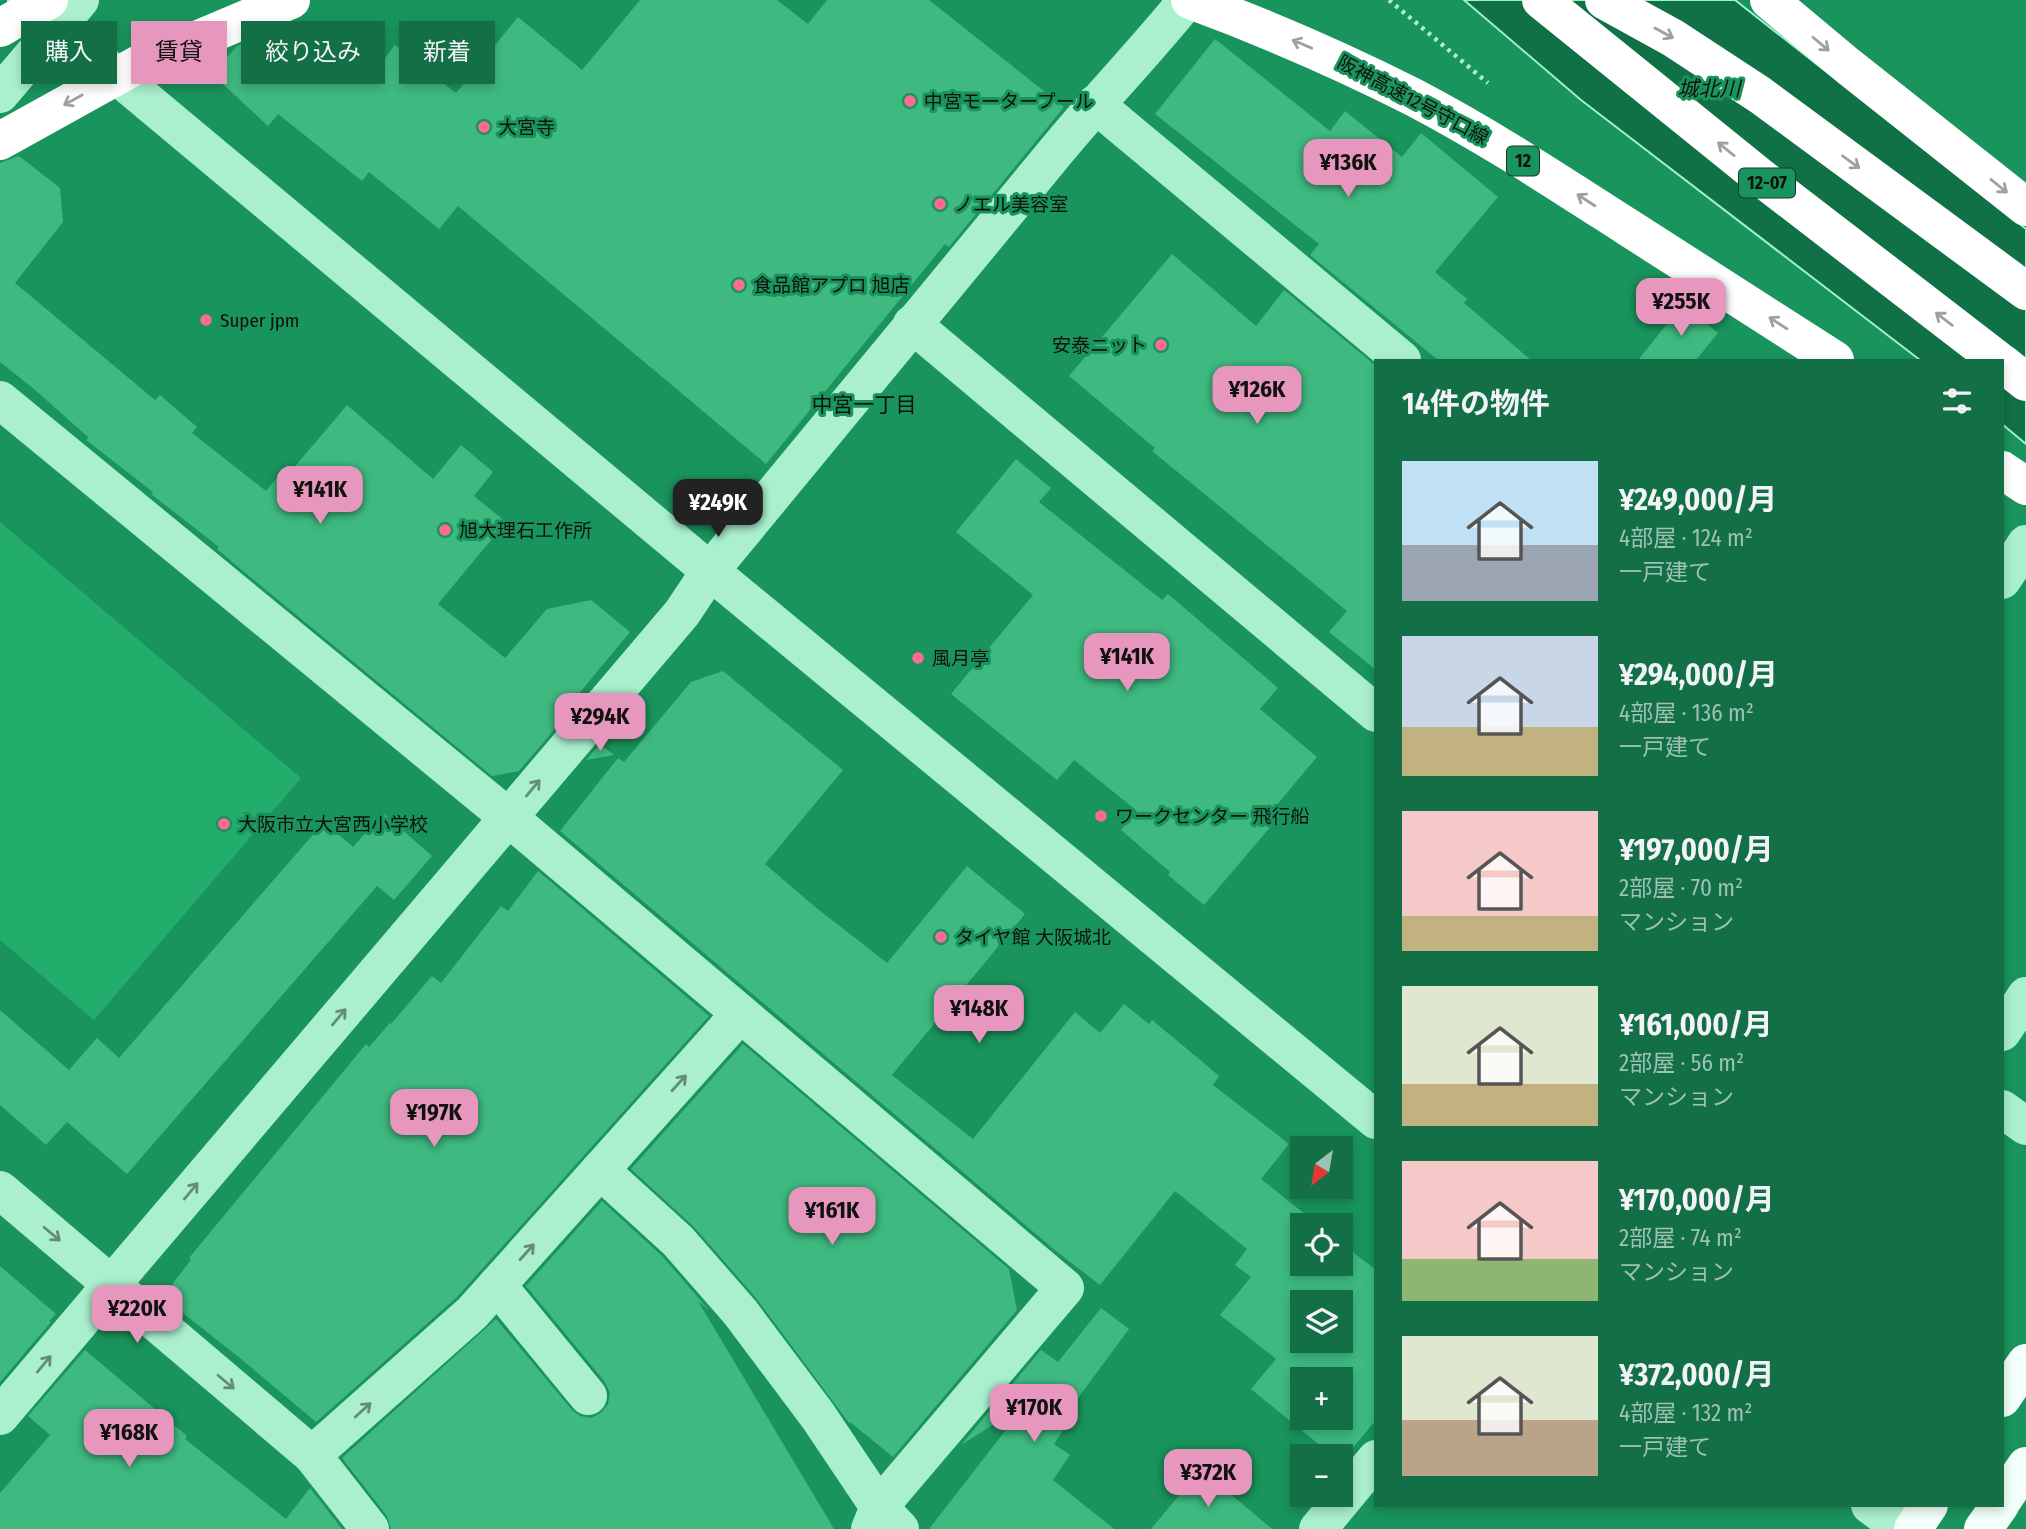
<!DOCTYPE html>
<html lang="ja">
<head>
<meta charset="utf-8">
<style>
  body { margin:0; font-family:"Fira Sans Condensed","Noto Sans JP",sans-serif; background:#207750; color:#f1f3f6; height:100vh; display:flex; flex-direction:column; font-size:26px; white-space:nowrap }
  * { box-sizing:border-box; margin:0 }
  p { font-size:23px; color:#9dc1b3 }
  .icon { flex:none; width:38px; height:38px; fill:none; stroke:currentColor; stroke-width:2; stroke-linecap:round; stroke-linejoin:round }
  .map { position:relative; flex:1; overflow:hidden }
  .panel { position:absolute; left:1374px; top:359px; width:630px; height:1148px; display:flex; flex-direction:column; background:#136f45; border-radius:0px; box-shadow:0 4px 10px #0003 }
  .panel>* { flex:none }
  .top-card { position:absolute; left:21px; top:21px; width:665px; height:63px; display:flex; gap:14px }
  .needle { width:46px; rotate:211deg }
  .controls { position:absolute; left:1290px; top:1136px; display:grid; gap:14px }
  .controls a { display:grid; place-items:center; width:63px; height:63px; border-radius:0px; background:#136f45; box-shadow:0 4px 10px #0003; font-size:35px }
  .price { position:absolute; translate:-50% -60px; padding:0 16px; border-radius:14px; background:#e797bd; color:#111; font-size:23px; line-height:46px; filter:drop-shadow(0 2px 4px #0008) }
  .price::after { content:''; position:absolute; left:50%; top:42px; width:21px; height:16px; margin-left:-10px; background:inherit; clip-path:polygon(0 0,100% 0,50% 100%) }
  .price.active { background:#222; color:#fff }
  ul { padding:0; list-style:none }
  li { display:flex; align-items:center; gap:21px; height:175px; padding:0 28px }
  li span { display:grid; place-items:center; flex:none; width:196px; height:140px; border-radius:0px; color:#555 }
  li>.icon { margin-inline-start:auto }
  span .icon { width:84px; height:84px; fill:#fffc; stroke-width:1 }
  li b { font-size:30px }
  h2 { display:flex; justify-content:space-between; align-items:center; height:84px; padding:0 28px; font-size:30px }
  .tag { padding:0 24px; border-radius:0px; background:#136f45; box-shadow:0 4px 10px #0003; font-size:24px; line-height:63px }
  .tag.active { background:#e797bd; color:#111 }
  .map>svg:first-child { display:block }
</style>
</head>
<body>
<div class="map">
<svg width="2026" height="1529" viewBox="0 0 2026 1529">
  <rect width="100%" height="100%" fill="#19945c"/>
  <polygon fill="#22ad6c" points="0,522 301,778 94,1020 0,940"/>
  <polygon fill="#117146" stroke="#9df2c9" stroke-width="2" points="1464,0 1735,0 2026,229 2026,444 2002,424 2002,360 1920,360 1581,100"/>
  <g fill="#3eba80" fill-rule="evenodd">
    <polygon points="640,0 777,0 808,24 827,0 929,0 1064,107 949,247 945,244 766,464 458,206 439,229 369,172 362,181 278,114 268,126 212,74 237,46 271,32 286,46 295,35 328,62 338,49 371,76 395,45 456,93 518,17 582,70"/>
    <polygon points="1215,39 1330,131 1345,111 1402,157 1421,133 1498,197 1435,272 1467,299 1464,303 1531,360 1438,360 1310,255 1319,244 1155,114"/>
    <polygon points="19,156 60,188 63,222 15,283 155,400 160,395 197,427 192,433 266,491 287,465 292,470 347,405 433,479 461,445 493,472 474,496 506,522 438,604 505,658 547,609 591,600 630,632 567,708 563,715 565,717 519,771 492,776 237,566 217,549 219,547 151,494 153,492 86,440 89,438 34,389 0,362 0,163"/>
    <polygon points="1172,254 1256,326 1284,290 1376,366 1376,670 1329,632 1347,611 1152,451 1155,448 1069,376"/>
    <polygon points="1683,304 1718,333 1696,360 1638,360"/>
    <polygon points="1016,459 1051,488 1039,502 1162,600 1168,594 1278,688 1260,709 1317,757 1265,819 1272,825 1204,905 1168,875 1170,872 1121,830 1137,811 1074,760 1057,780 951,694 1033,595 956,532"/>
    <path d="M723,671l120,99 -78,94 49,42 73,57 80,-97 58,48 -133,161 81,64 102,-127 25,21 24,-29 25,20 3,-4 53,44 14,12 -6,9 76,59 -28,35 58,46h-17v39h38v-22l36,28v150l-35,42 -1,-6h-7l-82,-67 25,-30 -56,-44 31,-38 -16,-12 12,-16 -72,-58 -75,94 -44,-34 -496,-420 58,-73 6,4 67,-80zM1302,1302h38v38h-38zM1302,1379h38v39h-38z"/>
    <polygon points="600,744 614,755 586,760"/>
    <polygon points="383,813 432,856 394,900 377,886 127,1174 67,1122 46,1145 0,1105 0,1010 69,1070 97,1038 119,1058 324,822 353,847"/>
    <polygon points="538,871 709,1016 457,1297 316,1422 241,1359 174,1306 173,1283 191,1260 189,1258 366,1044 369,1047 390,1023 391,1024 432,976 441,983 501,906 508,911"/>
    <polygon points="743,1044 1009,1269 1017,1310 893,1457 850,1422 849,1423 756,1298 694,1227 631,1169"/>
    <polygon points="602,1201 662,1256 709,1310 698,1301 834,1529 391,1529 387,1516 342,1458 496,1319 572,1410 580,1416 591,1418 601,1413 608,1404 610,1393 605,1382 526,1286"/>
    <polygon points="0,1266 56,1314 49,1321 51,1322 0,1382"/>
    <polygon points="1101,1308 1129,1329 1058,1425 1064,1429 1054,1444 1070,1455 1053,1480 1114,1529 929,1529 1026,1404 961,1445 1041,1350 1058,1362"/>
    <polygon points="85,1350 187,1436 185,1439 286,1519 310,1488 342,1529 0,1529 0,1493 50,1435 28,1416"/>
    <polygon points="1201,1469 1272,1529 1151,1529"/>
  </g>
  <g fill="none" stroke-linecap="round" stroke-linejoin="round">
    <polyline stroke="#aaf0cf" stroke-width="4.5" stroke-dasharray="3.5 5" stroke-linecap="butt" points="1389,0 1488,83"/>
    <g stroke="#aaf0cf" stroke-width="38">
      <polyline points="26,0 710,571 1376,1120"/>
      <polyline points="0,94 80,0"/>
      <polyline points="1095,104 1402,360"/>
      <polyline points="912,324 1376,713"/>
      <polyline points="0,400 508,817 1065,1288 879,1507 870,1529"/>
      <polyline points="2002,580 2026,544"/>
      <polyline points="2002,1032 2026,996"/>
      <polyline points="2002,1109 2026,1126"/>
      <polyline points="600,1170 678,1241 740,1312 818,1416 879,1507 900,1529"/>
      <polyline points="0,1190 312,1455 370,1529"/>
      <polyline points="497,1285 588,1396"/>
      <path d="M0,1416l682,-803 28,-42c116,-140 232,-282 348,-422 42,-51 88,-98 129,-149"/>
      <polyline points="312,1455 472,1313 740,1014"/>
      <polyline points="1870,1505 1902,1529"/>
      <polyline points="1318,1529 1376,1459"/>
    </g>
    <g stroke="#f3fffa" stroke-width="38">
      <polyline points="2002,1398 2026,1363"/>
      <polyline points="2002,1501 2026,1466"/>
      <polyline points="1913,1529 1929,1505"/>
      <polyline points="1983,1529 2000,1505"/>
    </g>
    <g stroke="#fff" stroke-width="38">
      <polyline points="1541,0 1759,176 1998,360"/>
      <polyline points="1604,0 1673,38 1760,95 2026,291"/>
      <polyline points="1769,0 1848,66 2026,207"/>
      <polyline points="2002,363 2026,382"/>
      <polyline points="2002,470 2026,486"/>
    </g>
    <g stroke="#fff" stroke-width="38">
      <path d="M1190,0c76,28 150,60 223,97 73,38 143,84 213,129 70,45 140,89 209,134"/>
      <polyline points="0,28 49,0"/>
      <polyline points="0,141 137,65 291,0"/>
    </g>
  </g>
  <defs><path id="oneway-shaft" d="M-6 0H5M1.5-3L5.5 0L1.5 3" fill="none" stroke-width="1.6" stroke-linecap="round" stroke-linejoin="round" transform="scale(1.75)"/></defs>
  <g stroke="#a0a0a0">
    <use href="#oneway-shaft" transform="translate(1664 33) rotate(29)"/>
    <use href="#oneway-shaft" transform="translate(1302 44) rotate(-157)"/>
    <use href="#oneway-shaft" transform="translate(1821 44) rotate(40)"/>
    <use href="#oneway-shaft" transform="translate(73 100) rotate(151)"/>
    <use href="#oneway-shaft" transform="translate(1726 149) rotate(-141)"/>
    <use href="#oneway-shaft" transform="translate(1851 162) rotate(36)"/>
    <use href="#oneway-shaft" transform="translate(1999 186) rotate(39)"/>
    <use href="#oneway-shaft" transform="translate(1586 200) rotate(-147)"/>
    <use href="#oneway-shaft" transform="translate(1944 319) rotate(-142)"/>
    <use href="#oneway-shaft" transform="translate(1778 323) rotate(-147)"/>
  </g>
  <g stroke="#658c7a">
    <use href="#oneway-shaft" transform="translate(533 788) rotate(-50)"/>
    <use href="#oneway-shaft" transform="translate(339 1017) rotate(-50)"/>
    <use href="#oneway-shaft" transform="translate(679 1083) rotate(-48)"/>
    <use href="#oneway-shaft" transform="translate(191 1191) rotate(-50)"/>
    <use href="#oneway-shaft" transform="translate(52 1234) rotate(40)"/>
    <use href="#oneway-shaft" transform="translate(527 1252) rotate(-48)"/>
    <use href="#oneway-shaft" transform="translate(44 1364) rotate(-50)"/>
    <use href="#oneway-shaft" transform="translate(226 1382) rotate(40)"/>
    <use href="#oneway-shaft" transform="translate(363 1410) rotate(-42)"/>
  </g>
  <g fill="#ff6996" stroke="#19945c" stroke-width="2.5">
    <circle cx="910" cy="101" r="7"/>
    <circle cx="484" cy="127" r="7"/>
    <circle cx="940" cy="204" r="7"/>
    <circle cx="739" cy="285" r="7"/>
    <circle cx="206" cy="320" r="7"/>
    <circle cx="1161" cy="345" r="7"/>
    <circle cx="445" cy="530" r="7"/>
    <circle cx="918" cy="658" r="7"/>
    <circle cx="1101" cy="816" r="7"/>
    <circle cx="224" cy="824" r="7"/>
    <circle cx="941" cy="937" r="7"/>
  </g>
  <g text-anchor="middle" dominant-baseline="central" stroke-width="6" stroke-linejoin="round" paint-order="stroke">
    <g fill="#19945c" stroke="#133828" stroke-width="2">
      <rect x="1507" y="146.5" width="32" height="29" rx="5"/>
      <rect x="1739" y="168.5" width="56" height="29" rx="5"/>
    </g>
    <g font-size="18" font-weight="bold" fill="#111">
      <text x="1523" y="161">12</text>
      <text x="1767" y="183">12-07</text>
    </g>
    <g font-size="19" fill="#111" stroke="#19945c">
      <text transform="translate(1413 100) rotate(28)">阪神高速12号守口線</text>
    </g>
    <g font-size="19" fill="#111" stroke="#19945c" text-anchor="start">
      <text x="924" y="101">中宮モータープール</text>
      <text x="498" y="127">大宮寺</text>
      <text x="954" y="204">ノエル美容室</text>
      <text x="753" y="285">食品館アプロ 旭店</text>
      <text x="220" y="320">Super jpm</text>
      <text x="1147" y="345" text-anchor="end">安泰ニット</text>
      <text x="459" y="530">旭大理石工作所</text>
      <text x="932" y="658">風月亭</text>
      <text x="1115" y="816">ワークセンター 飛行船</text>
      <text x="238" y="824">大阪市立大宮西小学校</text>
      <text x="955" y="937">タイヤ館 大阪城北</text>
    </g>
    <g font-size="21" font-style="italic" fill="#111" stroke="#19945c">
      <text x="1709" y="89">城北川</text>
    </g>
    <g font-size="21" fill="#111" stroke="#19945c">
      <text x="864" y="405">中宮一丁目</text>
    </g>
  </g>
</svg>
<div class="controls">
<a><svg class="needle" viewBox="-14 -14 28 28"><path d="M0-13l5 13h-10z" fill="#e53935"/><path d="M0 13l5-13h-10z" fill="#9dc1b3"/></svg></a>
<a><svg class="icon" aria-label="locate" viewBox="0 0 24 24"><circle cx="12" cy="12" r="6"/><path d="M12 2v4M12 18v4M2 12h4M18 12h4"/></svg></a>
<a><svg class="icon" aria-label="layers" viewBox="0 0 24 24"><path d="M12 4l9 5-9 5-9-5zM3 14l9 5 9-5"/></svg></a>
<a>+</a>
<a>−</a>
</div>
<b class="price" style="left:1348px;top:199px">¥136K</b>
<b class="price" style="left:1681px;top:338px">¥255K</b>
<b class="price" style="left:1257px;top:426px">¥126K</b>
<b class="price" style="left:320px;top:526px">¥141K</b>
<b class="price active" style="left:718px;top:539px">¥249K</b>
<b class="price" style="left:1127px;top:693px">¥141K</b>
<b class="price" style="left:600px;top:753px">¥294K</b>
<b class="price" style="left:979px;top:1045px">¥148K</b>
<b class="price" style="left:434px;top:1149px">¥197K</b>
<b class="price" style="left:832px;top:1247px">¥161K</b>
<b class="price" style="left:137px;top:1345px">¥220K</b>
<b class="price" style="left:1034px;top:1444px">¥170K</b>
<b class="price" style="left:129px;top:1469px">¥168K</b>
<b class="price" style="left:1208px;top:1509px">¥372K</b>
<div class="top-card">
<a class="tag">購入</a>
<a class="tag active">賃貸</a>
<a class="tag">絞り込み</a>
<a class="tag">新着</a>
</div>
<section class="panel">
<h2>14件の物件<svg class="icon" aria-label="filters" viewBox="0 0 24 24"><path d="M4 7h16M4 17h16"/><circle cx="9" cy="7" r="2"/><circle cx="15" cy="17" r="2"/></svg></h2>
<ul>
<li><span style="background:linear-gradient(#bfe0f5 60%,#9aa5b1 0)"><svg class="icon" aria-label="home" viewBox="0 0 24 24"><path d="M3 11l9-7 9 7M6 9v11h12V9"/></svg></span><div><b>¥249,000/月</b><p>4部屋 · 124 m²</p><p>一戸建て</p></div></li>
<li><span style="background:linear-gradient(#c9d6e8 65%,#c2b280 0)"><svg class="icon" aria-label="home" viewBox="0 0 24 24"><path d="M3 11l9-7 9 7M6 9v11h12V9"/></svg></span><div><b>¥294,000/月</b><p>4部屋 · 136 m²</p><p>一戸建て</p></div></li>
<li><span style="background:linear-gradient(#f6c9c9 75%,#c2b280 0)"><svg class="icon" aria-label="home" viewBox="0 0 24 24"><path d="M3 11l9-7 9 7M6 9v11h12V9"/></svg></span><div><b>¥197,000/月</b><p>2部屋 · 70 m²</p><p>マンション</p></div></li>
<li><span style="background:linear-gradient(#dfe7d0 70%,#c2b280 0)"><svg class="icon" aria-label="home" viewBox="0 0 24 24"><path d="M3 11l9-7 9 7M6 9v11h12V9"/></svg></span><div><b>¥161,000/月</b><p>2部屋 · 56 m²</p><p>マンション</p></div></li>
<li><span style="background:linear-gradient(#f6c9c9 70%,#8fb573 0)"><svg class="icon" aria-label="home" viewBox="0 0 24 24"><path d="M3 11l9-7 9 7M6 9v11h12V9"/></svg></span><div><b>¥170,000/月</b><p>2部屋 · 74 m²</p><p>マンション</p></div></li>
<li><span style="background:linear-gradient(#dfe7d0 60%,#b9a48a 0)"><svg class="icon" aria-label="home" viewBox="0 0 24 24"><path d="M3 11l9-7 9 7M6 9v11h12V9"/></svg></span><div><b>¥372,000/月</b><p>4部屋 · 132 m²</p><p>一戸建て</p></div></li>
</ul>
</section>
</div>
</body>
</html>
